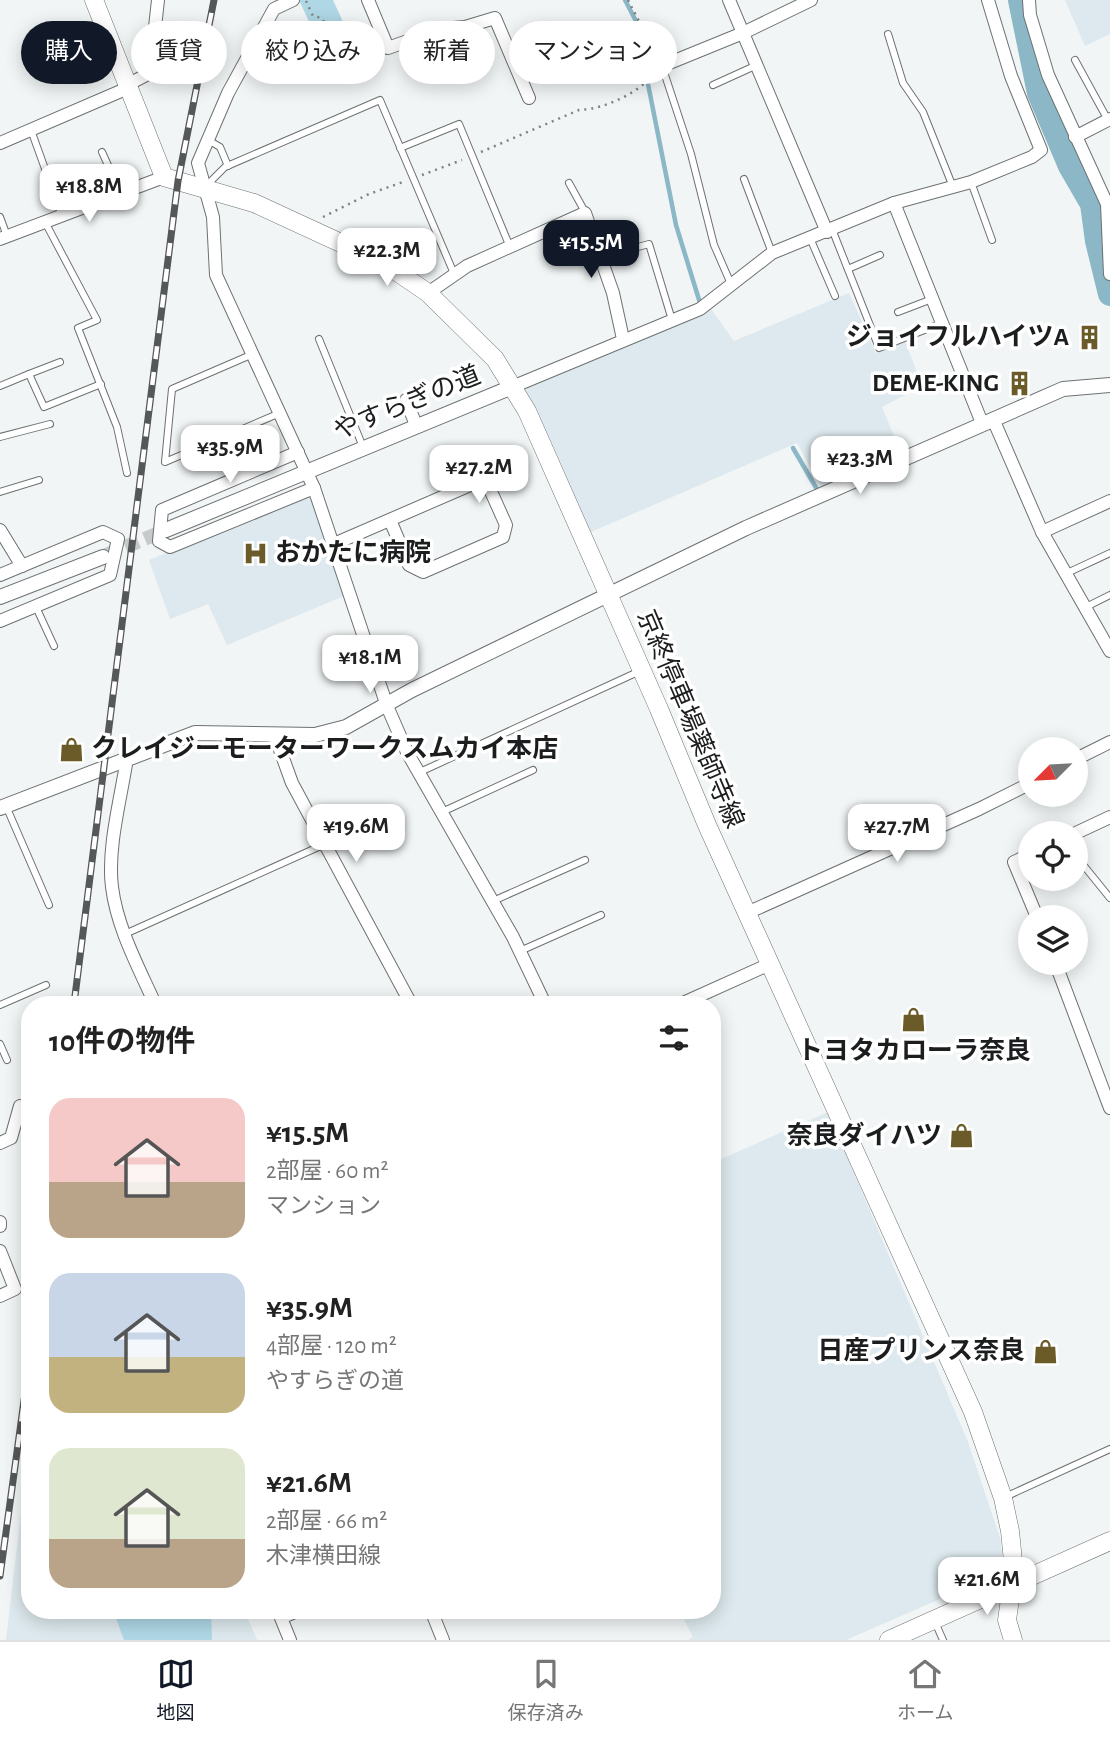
<!DOCTYPE html>
<html lang="ja">
<head>
<meta charset="utf-8">
<style>
  body { margin:0; font-family:"Alegreya Sans","Noto Sans JP",sans-serif; background:#f6f6f6; color:#222; height:100vh; display:flex; flex-direction:column; font-size:26px; white-space:nowrap }
  * { box-sizing:border-box; margin:0 }
  p { font-size:23px; color:#767676 }
  .icon { flex:none; width:38px; height:38px; fill:none; stroke:currentColor; stroke-width:2; stroke-linecap:round; stroke-linejoin:round }
  .map { position:relative; flex:1; overflow:hidden }
  .sheet { position:absolute; left:21px; top:996px; width:700px; height:623px; display:flex; flex-direction:column; background:#fff; border-radius:28px; box-shadow:0 4px 18px #0003 }
  .sheet>* { flex:none }
  .hud { position:absolute; left:21px; top:21px; width:700px; height:63px; display:flex; gap:14px }
  .needle { width:46px; rotate:246deg }
  .fabs { position:absolute; left:1018px; top:737px; display:grid; gap:14px }
  .fabs a { display:grid; place-items:center; width:70px; height:70px; border-radius:50%; background:#fff; box-shadow:0 4px 18px #0003; font-size:35px }
  .price { position:absolute; translate:-50% -60px; padding:0 16px; border-radius:14px; background:#fff; color:#222; font-size:23px; line-height:46px; filter:drop-shadow(0 2px 4px #0008) }
  .price::after { content:''; position:absolute; left:50%; top:42px; width:21px; height:16px; margin-left:-10px; background:inherit; clip-path:polygon(0 0,100% 0,50% 100%) }
  .price.selected { background:#111827; color:#fff }
  ul { padding:0; list-style:none }
  li { display:flex; align-items:center; gap:21px; height:175px; padding:0 28px }
  li span { display:grid; place-items:center; flex:none; width:196px; height:140px; border-radius:21px; color:#555 }
  li>.icon { margin-inline-start:auto }
  span .icon { width:84px; height:84px; fill:#fffc; stroke-width:1 }
  li b { font-size:30px }
  h2 { display:flex; justify-content:space-between; align-items:center; height:84px; padding:0 28px; font-size:30px }
  .pill { padding:0 24px; border-radius:32px; background:#fff; box-shadow:0 4px 18px #0003; font-size:24px; line-height:63px }
  .pill.selected { background:#111827; color:#fff }
  .menu { display:flex; justify-content:space-around; align-items:center; height:98px; border-top:2px solid #e0e0e0; background:#fff; font-size:19px; color:#767676 }
  .menu a { display:grid; justify-items:center; gap:4px }
  .menu .selected { color:#111827 }
  .map>svg:first-child { display:block }
</style>
</head>
<body>
<div class="map">
<svg width="1110" height="1640" viewBox="0 0 1110 1640">
  <rect width="100%" height="100%" fill="#f1f5f6"/>
  <g fill="#dde9ee">
    <polygon points="1065,0 1110,0 1110,34 1085,46"/>
    <polygon points="849,293 876,353 905,341 922,386 882,407 901,453 821,486 797,443 591,532 551,441 522,387 711,309 734,341"/>
    <polygon points="310,495 344,596 227,645 208,604 170,619 149,560"/>
    <polygon points="828,1112 968,1442 1000,1538 1004,1571 846,1640 688,1640 693,1637 679,1610 712,1610 712,1163"/>
    <polygon points="30,1436 30,1610 244,1610 257,1640 6,1640"/>
  </g>
  <g fill="#afd7e5">
    <polygon points="299,0 333,0 344,24 316,37"/>
    <polygon points="113,1610 211,1610 212,1640 124,1640"/>
  </g>
  <g fill="none" stroke-linecap="round" stroke-linejoin="round">
    <g stroke="#8bb7c6" stroke-width="4.5">
      <polyline points="625,0 660,67 647,79 676,225 700,303"/>
      <polyline points="793,448 818,491"/>
    </g>
    <polyline stroke="#8bb7c6" stroke-width="24" points="1020,0 1039,93 1070,166 1092,204 1097,241 1110,294"/>
    <polyline stroke="#c6cacb" stroke-width="14" stroke-dasharray="14 7" stroke-linecap="butt" points="106,555 166,530"/>
    <defs>
      <g id="service">
        <polyline points="888,34 903,83 923,112 953,187"/>
        <polyline points="77,53 108,41"/>
        <polyline points="1075,60 1109,122"/>
        <polyline points="662,66 691,154 714,245 731,284"/>
        <polyline points="713,85 757,65"/>
        <polyline points="31,130 62,216"/>
        <polyline points="208,140 220,147 228,166"/>
        <polyline points="400,148 459,124 510,247"/>
        <polyline points="102,152 121,194"/>
        <polyline points="744,179 772,253"/>
        <polyline points="971,182 992,240"/>
        <polyline points="569,183 585,212"/>
        <polyline points="206,186 225,167 380,100 455,276"/>
        <polyline points="0,217 7,236"/>
        <polyline points="45,222 97,320 78,328 117,427 127,473"/>
        <polyline points="832,229 879,348 942,323"/>
        <polyline points="810,238 835,296"/>
        <polyline points="601,257 649,244 672,320"/>
        <polyline points="848,269 880,255"/>
        <polyline points="898,312 932,299"/>
        <polyline points="319,339 363,447"/>
        <polyline points="253,354 172,389 165,462 280,413"/>
        <polyline points="29,374 60,362"/>
        <polyline points="0,386 29,374 44,407 101,384"/>
        <polyline points="0,437 50,424"/>
        <polyline points="0,492 39,480"/>
        <polyline points="1065,574 1110,553"/>
        <polyline points="36,607 54,646"/>
        <polyline points="1084,608 1110,595"/>
        <polyline points="420,772 640,671"/>
        <polyline points="6,806 49,905"/>
        <polyline points="442,812 533,770"/>
        <polyline points="1076,856 1110,898"/>
        <polyline points="493,901 585,860"/>
        <polyline points="125,934 325,844"/>
        <polyline points="520,951 601,915"/>
        <polyline points="0,1005 46,985"/>
        <polyline points="0,1044 7,1060"/>
        <polyline points="1005,1497 1110,1449"/>
        <polyline points="935,1622 943,1640"/>
      </g>
      <g id="minor">
        <polyline points="293,0 274,9 228,93 198,163 213,217 216,275 314,488 387,706 407,752 513,937 545,1004"/>
        <polyline points="368,0 388,48 441,29 465,27 495,18 529,98"/>
        <polyline points="729,0 827,232"/>
        <polyline points="1029,0 1030,15 1048,75 1107,204 1110,274"/>
        <polyline points="662,66 743,33 811,0"/>
        <polyline points="127,85 150,73 158,0"/>
        <polyline points="1075,137 1110,119"/>
        <polyline points="0,143 128,88"/>
        <polyline points="894,203 982,423"/>
        <polyline points="0,239 164,177"/>
        <polyline points="428,293 467,266 585,213 613,293 623,339"/>
        <polyline points="512,387 700,309 772,253 894,203 971,182 1032,157 1041,150 1011,76 988,0"/>
        <polyline points="406,400 416,425"/>
        <polyline points="993,419 1042,532 1110,651"/>
        <polyline points="298,452 162,510 159,541 170,547 314,488"/>
        <polyline points="0,530 22,566"/>
        <polyline points="1042,532 1110,501"/>
        <polyline points="334,544 477,482 489,487 506,525 503,537 423,572 409,565 390,520"/>
        <polyline points="0,575 103,532 118,539 110,575 0,621"/>
        <polyline points="275,736 292,783 411,1004"/>
        <path d="M127,758c-6,40 -20,90 -15,129 5,41 27,81 43,117"/>
        <polyline points="1076,759 1110,742"/>
        <polyline points="1076,833 1110,817"/>
        <polyline points="1031,854 1014,862 1037,917"/>
        <polyline points="747,913 979,809 1031,783"/>
        <polyline points="1055,962 1110,1108"/>
        <polyline points="681,1004 770,964"/>
        <polyline points="0,1143 11,1138 20,1106"/>
        <polyline points="0,1222 0,1226"/>
        <polyline points="0,1251 15,1289 0,1296"/>
        <polyline points="431,1610 443,1640"/>
        <polyline points="290,1640 281,1618 299,1610"/>
      </g>
      <g id="tertiary">
        <polyline points="166,530 512,387"/>
        <polyline points="0,597 103,557"/>
        <polyline points="0,808 195,733 315,735 346,727 412,690 746,528 1063,389 1110,385"/>
      </g>
      <g id="secondary">
        <polyline points="94,0 164,177 254,203 384,263 428,293 495,359 527,411 659,709 707,825 973,1412 1003,1498 1010,1531 1014,1571 1007,1620 1013,1640"/>
        <polyline points="889,1640 1110,1541"/>
      </g>
    </defs>
    <use href="#service" stroke="#6d7172" stroke-width="8"/>
    <use href="#minor" stroke="#6d7172" stroke-width="14"/>
    <use href="#tertiary" stroke="#6d7172" stroke-width="16"/>
    <use href="#secondary" stroke="#6d7172" stroke-width="19"/>
    <g stroke="#808283" stroke-width="2.5" stroke-dasharray="2 5" stroke-linecap="butt">
      <polyline points="628,0 656,54"/>
      <polyline points="306,1 313,16 322,18 332,38 329,52 336,56 349,55 352,64 346,72 353,86"/>
      <polyline points="332,38 341,41 344,46 343,53"/>
      <polyline points="336,56 334,61 338,69 346,72"/>
      <path d="M481,152l98,-42c27,-1 58,-17 76,-36"/>
      <polyline points="422,175 462,160"/>
      <polyline points="323,217 369,194 403,182"/>
    </g>
    <use href="#service" stroke="#fff" stroke-width="6"/>
    <use href="#minor" stroke="#fff" stroke-width="12"/>
    <use href="#tertiary" stroke="#fff" stroke-width="14"/>
    <use href="#secondary" stroke="#fff" stroke-width="18"/>
    <defs>
      <g id="rail">
        <polyline points="74,1004 178,181 214,0"/>
        <polyline points="0,1576 30,1357"/>
      </g>
    </defs>
    <use href="#rail" stroke="#555758" stroke-width="7"/>
    <use href="#rail" stroke="#fff" stroke-width="4.5" stroke-dasharray="13" stroke-linecap="butt"/>
  </g>
  <defs>
    <symbol id="building-bare" viewBox="-9 -9 18 18"><path d="M-4-6H4V6H1V3H-1V6H-4ZM-2.5-4.3h1.7v1.8h-1.7ZM.8-4.3h1.7v1.8H.8ZM-2.5-1h1.7V.8h-1.7ZM.8-1h1.7V.8H.8Z" fill="#6b5b29" stroke="#fff" stroke-width="2.5" paint-order="stroke"/></symbol>
    <symbol id="hospital-bare" viewBox="-9 -9 18 18"><path d="M-5-5h3v3.5h4V-5h3V5h-3V1.5h-4V5h-3Z" fill="#6b5b29" stroke="#fff" stroke-width="2.5" paint-order="stroke"/></symbol>
    <symbol id="shop-bare" viewBox="-9 -9 18 18"><path d="M-5-2.5h2.3a2.7 3.5 0 0 1 5.4 0H5L5.5 6h-11ZM-1.5-2.5h3a1.5 2.3 0 0 0-3 0Z" fill="#6b5b29" stroke="#fff" stroke-width="2.5" paint-order="stroke"/></symbol>
  </defs>
  <g fill-rule="evenodd">
    <use href="#building-bare" x="1072" y="320" width="35" height="35"/>
    <use href="#building-bare" x="1002" y="366" width="35" height="35"/>
    <use href="#hospital-bare" x="238" y="536" width="35" height="35"/>
    <use href="#shop-bare" x="54" y="732" width="35" height="35"/>
    <use href="#shop-bare" x="896" y="1002" width="35" height="35"/>
    <use href="#shop-bare" x="944" y="1118" width="35" height="35"/>
    <use href="#shop-bare" x="1028" y="1334" width="35" height="35"/>
  </g>
  <g text-anchor="middle" dominant-baseline="central" stroke-width="7" stroke-linejoin="round" paint-order="stroke">
    <g font-size="26" font-weight="bold" fill="#1c1d1e" stroke="#fff" text-anchor="end">
      <text x="1069" y="337">ジョイフルハイツA</text>
      <text x="999" y="383">DEME-KING</text>
      <text x="275" y="553" text-anchor="start">おかたに病院</text>
      <text x="91" y="749" text-anchor="start">クレイジーモーターワークスムカイ本店</text>
      <text x="914" y="1051" text-anchor="middle">トヨタカローラ奈良</text>
      <text x="942" y="1136">奈良ダイハツ</text>
      <text x="1025" y="1351">日産プリンス奈良</text>
    </g>
    <g font-size="26" fill="#1c1d1e" stroke="#fff">
      <text transform="translate(407 403) rotate(-22)">やすらぎの道</text>
      <text transform="translate(690 719) rotate(67)">京終停車場薬師寺線</text>
    </g>
  </g>
</svg>
<div class="fabs">
<a><svg class="needle" viewBox="-14 -14 28 28"><path d="M0-13l5 13h-10z" fill="#e53935"/><path d="M0 13l5-13h-10z" fill="#767676"/></svg></a>
<a><svg class="icon" aria-label="locate" viewBox="0 0 24 24"><circle cx="12" cy="12" r="6"/><path d="M12 2v4M12 18v4M2 12h4M18 12h4"/></svg></a>
<a><svg class="icon" aria-label="layers" viewBox="0 0 24 24"><path d="M12 4l9 5-9 5-9-5zM3 14l9 5 9-5"/></svg></a>
</div>
<b class="price" style="left:89px;top:224px">¥18.8M</b>
<b class="price selected" style="left:591px;top:280px">¥15.5M</b>
<b class="price" style="left:387px;top:288px">¥22.3M</b>
<b class="price" style="left:230px;top:485px">¥35.9M</b>
<b class="price" style="left:860px;top:496px">¥23.3M</b>
<b class="price" style="left:479px;top:505px">¥27.2M</b>
<b class="price" style="left:370px;top:695px">¥18.1M</b>
<b class="price" style="left:356px;top:864px">¥19.6M</b>
<b class="price" style="left:897px;top:864px">¥27.7M</b>
<b class="price" style="left:987px;top:1617px">¥21.6M</b>
<div class="hud">
<a class="pill selected">購入</a>
<a class="pill">賃貸</a>
<a class="pill">絞り込み</a>
<a class="pill">新着</a>
<a class="pill">マンション</a>
</div>
<section class="sheet">
<h2>10件の物件<svg class="icon" aria-label="filters" viewBox="0 0 24 24"><path d="M4 7h16M4 17h16"/><circle cx="9" cy="7" r="2"/><circle cx="15" cy="17" r="2"/></svg></h2>
<ul>
<li><span style="background:linear-gradient(#f6c9c9 60%,#b9a48a 0)"><svg class="icon" aria-label="home" viewBox="0 0 24 24"><path d="M3 11l9-7 9 7M6 9v11h12V9"/></svg></span><div><b>¥15.5M</b><p>2部屋 · 60 m²</p><p>マンション</p></div></li>
<li><span style="background:linear-gradient(#c9d6e8 60%,#c2b280 0)"><svg class="icon" aria-label="home" viewBox="0 0 24 24"><path d="M3 11l9-7 9 7M6 9v11h12V9"/></svg></span><div><b>¥35.9M</b><p>4部屋 · 120 m²</p><p>やすらぎの道</p></div></li>
<li><span style="background:linear-gradient(#dfe7d0 65%,#b9a48a 0)"><svg class="icon" aria-label="home" viewBox="0 0 24 24"><path d="M3 11l9-7 9 7M6 9v11h12V9"/></svg></span><div><b>¥21.6M</b><p>2部屋 · 66 m²</p><p>木津横田線</p></div></li>
</ul>
</section>
</div>
<nav class="menu">
<a class="selected"><svg class="icon" aria-label="map" viewBox="0 0 24 24"><path d="M3 6l6-2 6 2 6-2v14l-6 2-6-2-6 2zM9 4v14M15 6v14"/></svg>地図</a>
<a><svg class="icon" aria-label="saved" viewBox="0 0 24 24"><path d="M7 4h10v16l-5-4-5 4z"/></svg>保存済み</a>
<a><svg class="icon" aria-label="home" viewBox="0 0 24 24"><path d="M3 11l9-7 9 7M6 9v11h12V9"/></svg>ホーム</a>
</nav>
</body>
</html>
